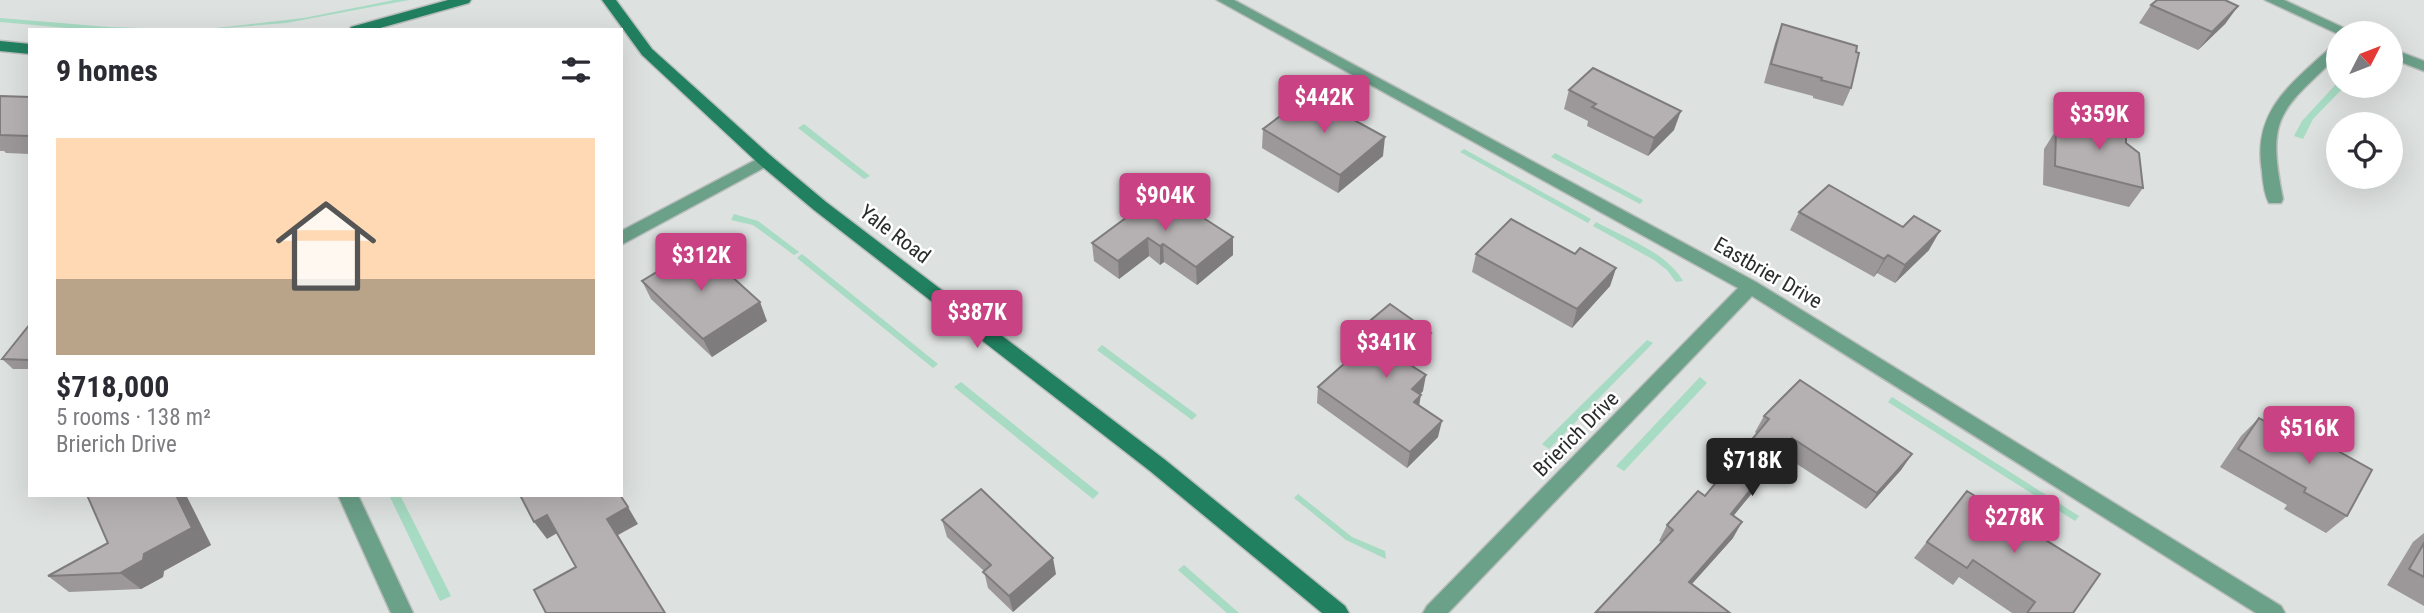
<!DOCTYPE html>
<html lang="en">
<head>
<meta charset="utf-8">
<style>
  body { margin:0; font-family:"Roboto Condensed",sans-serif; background:#f2f2f3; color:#2b2b33; height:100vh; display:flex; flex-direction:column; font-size:26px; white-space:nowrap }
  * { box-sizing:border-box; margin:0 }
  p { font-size:23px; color:#7c7c81 }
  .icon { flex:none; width:38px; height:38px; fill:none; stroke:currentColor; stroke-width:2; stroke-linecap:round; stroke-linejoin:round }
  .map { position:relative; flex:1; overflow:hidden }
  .panel { position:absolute; left:28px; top:28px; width:595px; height:469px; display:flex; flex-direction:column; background:#fff; border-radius:0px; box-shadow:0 7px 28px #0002 }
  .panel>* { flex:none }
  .needle { width:46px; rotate:48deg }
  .buttons { position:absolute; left:2326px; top:21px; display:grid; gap:14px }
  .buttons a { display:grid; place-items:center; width:77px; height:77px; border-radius:50%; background:#fff; box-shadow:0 7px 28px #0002; font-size:35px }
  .price { position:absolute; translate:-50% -60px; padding:0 16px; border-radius:7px; background:#c94384; color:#fff; font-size:23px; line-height:46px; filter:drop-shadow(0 2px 4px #0008) }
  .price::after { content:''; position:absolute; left:50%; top:42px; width:21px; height:16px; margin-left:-10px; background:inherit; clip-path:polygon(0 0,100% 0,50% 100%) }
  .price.current { background:#222; color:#fff }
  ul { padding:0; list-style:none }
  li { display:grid; align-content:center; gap:14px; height:371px; padding:0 28px }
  li span { display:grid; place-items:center; height:217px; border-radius:0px; color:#555 }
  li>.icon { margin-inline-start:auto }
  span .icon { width:126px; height:126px; fill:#fffc; stroke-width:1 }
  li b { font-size:30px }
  h2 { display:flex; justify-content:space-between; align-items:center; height:84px; padding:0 28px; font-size:30px }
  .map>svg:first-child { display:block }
</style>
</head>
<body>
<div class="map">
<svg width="2424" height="613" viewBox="0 0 2424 613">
  <rect width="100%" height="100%" fill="#dde1df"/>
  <g fill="#a7dbc3">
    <polygon points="394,0 409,0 286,23 198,30 304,18"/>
    <polygon points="0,18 109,27 172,29 90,30 0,22"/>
    <polygon points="2338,82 2338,86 2345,86 2313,119 2303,139 2294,136 2302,121"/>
    <polygon points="804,124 870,176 864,179 798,128"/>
    <polygon points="1464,149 1591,219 1588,223 1460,152"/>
    <polygon points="1555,153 1643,200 1640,204 1551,157"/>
    <polygon points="734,214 758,221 799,252 794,255 753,225 731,220"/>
    <path d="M1596,222c29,16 70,30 87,59l-7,1 -9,-12 -13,-10 -61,-34z"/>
    <polygon points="802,254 938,364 933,368 797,258"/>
    <polygon points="1647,340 1653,343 1549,449 1542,444"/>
    <polygon points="1102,345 1197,415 1192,420 1097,350"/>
    <polygon points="1700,377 1707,383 1624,471 1616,466"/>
    <polygon points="961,382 1099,493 1093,499 954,387"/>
    <polygon points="1892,397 2079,516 2075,521 1888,402"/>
    <polygon points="1298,494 1352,537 1385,551 1386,559 1346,540 1294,498"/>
    <polygon points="389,495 400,495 451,596 440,601"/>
    <polygon points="1184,565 1239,613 1227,613 1178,570"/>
  </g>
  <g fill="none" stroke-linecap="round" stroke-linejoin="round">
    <defs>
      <g id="street">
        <polygon points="1217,0 1234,0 1756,282 2281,606 2285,613 2256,613 1752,296 1448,613 1423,613 1427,606 1738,288"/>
        <polygon points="2265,0 2284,0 2355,33 2338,34"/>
        <path d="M2338,43v13c-58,55 -72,60 -55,143l-2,4h-12c-5,-9 -6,-21 -7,-32 -10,-62 31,-88 71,-126z"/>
        <polygon points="2390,48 2424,61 2424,71 2390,58"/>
        <polygon points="765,155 771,156 773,160 771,164 621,245 621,231"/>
        <polygon points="338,495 358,495 413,613 391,613"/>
      </g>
      <g id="secondary">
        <polygon points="448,0 471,0 469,3 373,30 349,30 351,27"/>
        <polygon points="602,0 616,0 652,49 771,156 826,202 1164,459 1345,606 1349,613 1322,613 1150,471 814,210 759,164 642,55"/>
        <polygon points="0,41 30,44 30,54 0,51"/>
      </g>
    </defs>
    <use href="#street" stroke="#b9bdbb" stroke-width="3"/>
    <use href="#secondary" stroke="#b9bdbb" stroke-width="3"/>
    <use href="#street" fill="#6ba089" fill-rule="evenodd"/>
    <use href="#secondary" fill="#218060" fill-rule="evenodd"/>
  </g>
  <g fill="#9c9899">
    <polygon points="2151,5 2238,6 2225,24 2198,50 2139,23"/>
    <polygon points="1782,24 1851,88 1843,106 1813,98 1813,96 1764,83 1775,43"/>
    <polygon points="1569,90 1674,130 1648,156 1587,126 1588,121 1564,109"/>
    <polygon points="0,96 30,97 30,154 6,153 4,151 0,151"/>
    <polygon points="2076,116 2126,143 2143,188 2129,207 2043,185 2044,149 2056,130 2065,132"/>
    <polygon points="1263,129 1383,156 1338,193 1262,148"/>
    <polygon points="1157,211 1233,255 1197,285 1164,262 1160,265 1149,256 1119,279 1094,261 1092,243"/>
    <polygon points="1799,212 1929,250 1895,283 1877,273 1874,277 1790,230"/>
    <polygon points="1476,254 1575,254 1616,268 1610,286 1572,328 1472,272"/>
    <polygon points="642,281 767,321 712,357 651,299"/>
    <polygon points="30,324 30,369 13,369 2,359"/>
    <polygon points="1359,330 1428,349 1410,365 1423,391 1420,395 1419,406 1438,437 1407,468 1317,403 1318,387 1361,349 1357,346"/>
    <polygon points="1764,416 1912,454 1901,470 1866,509 1783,455 1733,516 1733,538 1692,584 1730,613 1596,613 1662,542 1659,541 1667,525 1705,496 1757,434 1755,432"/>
    <polygon points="2259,418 2313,448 2320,441 2347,516 2326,533 2284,509 2287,505 2220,467 2241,436"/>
    <polygon points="1967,491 1993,507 1997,502 2028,529 2073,613 2012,613 1959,577 1953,585 1914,558"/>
    <polygon points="87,495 186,495 211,545 164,571 163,577 141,589 69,592 48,576 108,543"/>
    <polygon points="942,520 1056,574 1013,612 988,588 984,571 947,537"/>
    <polygon points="2424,533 2424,606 2387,585 2413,542"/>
  </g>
  <g fill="#7f7c7d">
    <polygon points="2238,6 2225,24 2198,50 2212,32"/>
    <polygon points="1681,111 1674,130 1648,156 1654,138"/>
    <polygon points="1385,137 1383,156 1338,193 1340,175"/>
    <polygon points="1940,231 1929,250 1895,283 1905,265"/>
    <polygon points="1233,237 1233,255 1197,285 1196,267"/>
    <polygon points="1148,238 1149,256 1119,279 1118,261"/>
    <polygon points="1163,244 1164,262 1160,265 1160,246"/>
    <polygon points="1888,255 1877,273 1874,277 1884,259"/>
    <polygon points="1616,268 1610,286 1572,328 1577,309"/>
    <polygon points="760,302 767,321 712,357 703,339"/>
    <polygon points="1431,333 1428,349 1399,375 1401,359"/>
    <polygon points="1426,375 1423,391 1409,405 1412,389"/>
    <polygon points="1421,395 1418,411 1414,402"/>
    <polygon points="1442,421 1438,437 1407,468 1410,452"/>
    <polygon points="1792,438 1783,455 1722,530 1731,514"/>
    <polygon points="1912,454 1901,470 1866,509 1877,493"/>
    <polygon points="176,495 186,495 211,545 164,571 163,577 141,589 120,573 144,554"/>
    <polygon points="628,507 638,524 618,535 665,613 607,519"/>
    <polygon points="547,515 559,532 547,539 534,522"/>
    <polygon points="1742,522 1733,538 1680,597 1689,582"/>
    <polygon points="1053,558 1056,574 1013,612 1009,596"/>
  </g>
  <g fill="#b5b1b2" stroke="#7f7c7d" stroke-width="2">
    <polygon points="2157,0 2225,0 2238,6 2212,32 2151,5"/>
    <polygon points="1782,24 1857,46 1856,52 1859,53 1851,88 1821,80 1822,78 1771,64"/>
    <polygon points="1593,68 1681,111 1654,138 1592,107 1596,104 1569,90"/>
    <polygon points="0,96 30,97 30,136 0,135"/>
    <polygon points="1305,97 1322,107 1325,104 1385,137 1340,175 1263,129"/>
    <polygon points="2076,116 2126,128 2126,143 2139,153 2143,188 2055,166 2056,130 2076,135"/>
    <polygon points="1829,185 1903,227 1914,216 1940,231 1905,265 1888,255 1884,259 1799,212"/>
    <polygon points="1174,199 1233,237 1196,267 1163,244 1160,246 1148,238 1118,261 1092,243 1146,203 1157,211"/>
    <polygon points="1511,219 1575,254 1580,248 1616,268 1577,309 1476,254"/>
    <polygon points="693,250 713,268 718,264 760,302 703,339 642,281"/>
    <polygon points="1390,304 1431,333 1401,359 1426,375 1412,389 1421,395 1414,402 1442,421 1410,452 1318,387 1372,339 1359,330"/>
    <polygon points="30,324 30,360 2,359"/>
    <polygon points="1800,380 1912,454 1877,493 1792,438 1731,514 1742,522 1689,582 1730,613 1596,612 1673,530 1667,525 1698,491 1705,496 1769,419 1764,416"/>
    <polygon points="2259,418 2315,449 2320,441 2372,470 2347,516 2304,492 2306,488 2238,449"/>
    <polygon points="981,489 1053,558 1009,596 983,572 991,565 942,520"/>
    <polygon points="1967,491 1993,507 1997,502 2031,524 2028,529 2100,574 2073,613 2027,613 2035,602 1973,560 1967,568 1927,542"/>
    <polygon points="87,495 176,495 192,528 144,554 143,560 120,573 48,576 108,543"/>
    <polygon points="520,495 620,495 628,507 607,519 665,613 546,613 534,590 576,567 547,515 534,522"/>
    <polygon points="2424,543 2424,577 2409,569"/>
  </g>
  <g text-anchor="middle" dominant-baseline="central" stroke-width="5" stroke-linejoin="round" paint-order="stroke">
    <g font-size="21" fill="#2b2d2c" stroke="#fff">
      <text transform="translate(895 234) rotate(37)">Yale Road</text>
      <text transform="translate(1768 273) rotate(30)">Eastbrier Drive</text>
      <text transform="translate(1576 434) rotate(-45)">Brierich Drive</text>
    </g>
  </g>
</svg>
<div class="buttons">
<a><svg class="needle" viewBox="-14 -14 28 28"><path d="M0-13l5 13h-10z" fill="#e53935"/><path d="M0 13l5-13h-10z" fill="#7c7c81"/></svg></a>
<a><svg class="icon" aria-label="locate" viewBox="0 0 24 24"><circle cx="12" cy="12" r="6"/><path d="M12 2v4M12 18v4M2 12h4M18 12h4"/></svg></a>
</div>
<b class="price" style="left:1324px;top:135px">$442K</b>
<b class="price" style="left:2099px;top:152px">$359K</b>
<b class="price" style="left:1165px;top:233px">$904K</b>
<b class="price" style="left:701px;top:293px">$312K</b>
<b class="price" style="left:977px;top:350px">$387K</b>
<b class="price" style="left:1386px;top:380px">$341K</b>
<b class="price" style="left:2309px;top:466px">$516K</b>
<b class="price current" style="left:1752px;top:498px">$718K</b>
<b class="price" style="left:2014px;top:555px">$278K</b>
<section class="panel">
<h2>9 homes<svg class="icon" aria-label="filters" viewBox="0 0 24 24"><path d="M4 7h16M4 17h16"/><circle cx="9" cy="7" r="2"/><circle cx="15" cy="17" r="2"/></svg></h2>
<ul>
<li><span style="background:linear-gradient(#ffd9b3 65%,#b9a48a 0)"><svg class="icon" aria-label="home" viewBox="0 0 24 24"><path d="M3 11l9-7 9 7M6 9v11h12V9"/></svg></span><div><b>$718,000</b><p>5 rooms · 138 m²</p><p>Brierich Drive</p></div></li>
</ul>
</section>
</div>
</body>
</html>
